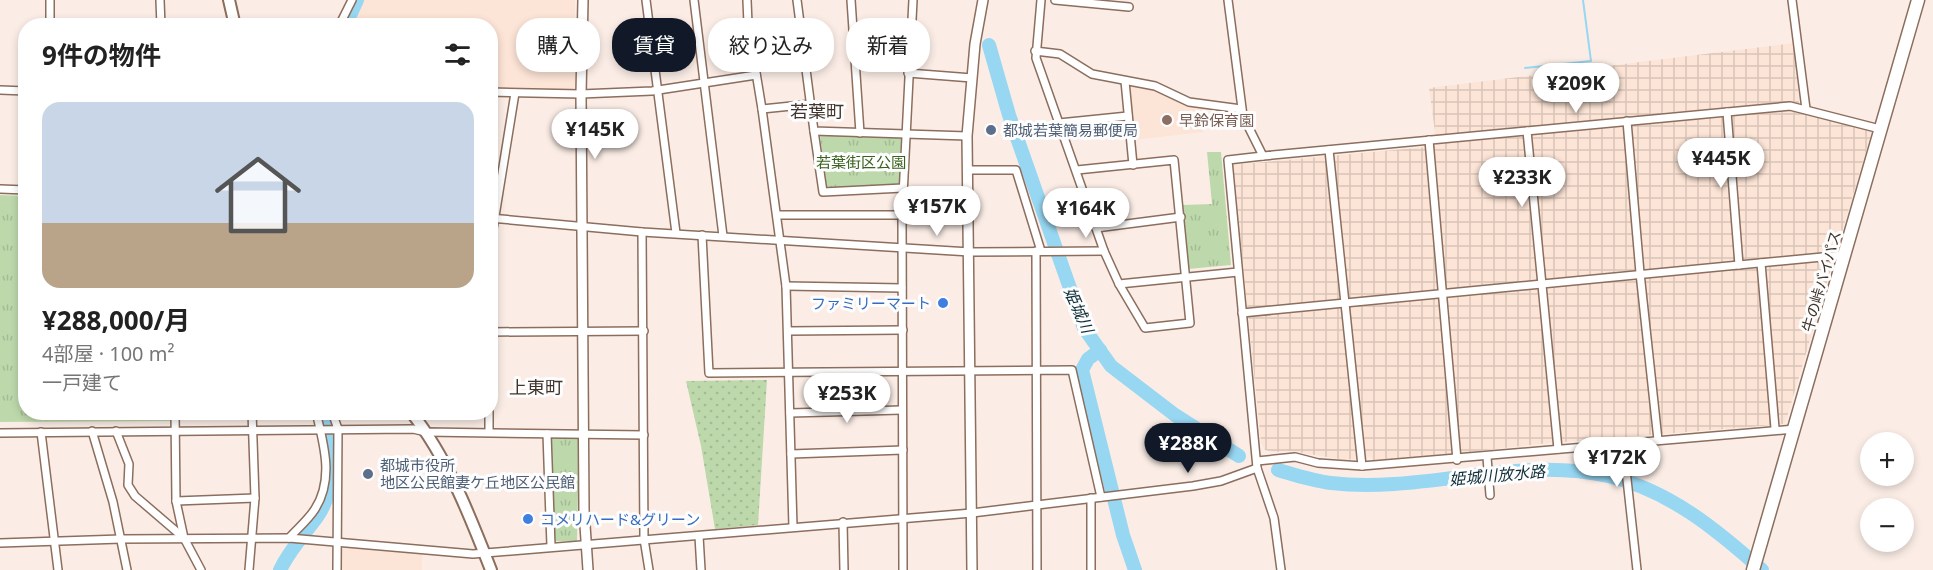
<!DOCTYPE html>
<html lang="ja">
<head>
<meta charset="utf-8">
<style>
  body { margin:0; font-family:"Noto Sans","Noto Sans JP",sans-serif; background:#f2f2f2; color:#222; height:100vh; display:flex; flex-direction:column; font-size:22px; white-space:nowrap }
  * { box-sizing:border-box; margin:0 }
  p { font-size:20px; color:#767676 }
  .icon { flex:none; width:33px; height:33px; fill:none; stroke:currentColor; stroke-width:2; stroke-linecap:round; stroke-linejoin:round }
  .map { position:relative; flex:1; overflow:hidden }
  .panel { position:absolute; left:18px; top:18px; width:480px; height:402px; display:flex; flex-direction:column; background:#fff; border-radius:24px; box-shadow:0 3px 9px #0003 }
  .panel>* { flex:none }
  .guide { position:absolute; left:516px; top:18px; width:570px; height:54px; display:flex; gap:12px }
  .controls { position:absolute; left:1860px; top:432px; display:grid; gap:12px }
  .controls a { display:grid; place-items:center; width:54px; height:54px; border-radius:50%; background:#fff; box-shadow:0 3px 9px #0003; font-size:30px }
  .price { position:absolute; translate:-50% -51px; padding:0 14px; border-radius:21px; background:#fff; color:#222; font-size:20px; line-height:39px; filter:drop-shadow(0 2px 3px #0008) }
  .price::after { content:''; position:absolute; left:50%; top:36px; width:18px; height:14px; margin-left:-9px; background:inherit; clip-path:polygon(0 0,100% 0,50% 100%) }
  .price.active { background:#111827; color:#fff }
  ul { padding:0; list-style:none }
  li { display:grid; align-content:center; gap:12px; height:318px; padding:0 24px }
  li span { display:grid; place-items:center; height:186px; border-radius:18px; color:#555 }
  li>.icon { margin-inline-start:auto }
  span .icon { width:108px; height:108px; fill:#fffc; stroke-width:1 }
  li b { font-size:26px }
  h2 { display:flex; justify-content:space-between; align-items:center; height:72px; padding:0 24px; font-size:26px }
  .chip { padding:0 21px; border-radius:24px; background:#fff; box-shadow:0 3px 9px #0003; font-size:21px; line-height:54px }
  .chip.active { background:#111827; color:#fff }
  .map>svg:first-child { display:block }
</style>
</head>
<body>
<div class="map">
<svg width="1933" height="570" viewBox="0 0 1933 570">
  <defs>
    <pattern id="industrial-grid" width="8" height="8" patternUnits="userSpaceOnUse" patternTransform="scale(1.5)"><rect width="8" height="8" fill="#fce4d6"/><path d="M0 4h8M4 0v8" fill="none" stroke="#d9c4b8"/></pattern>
    <pattern id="grass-dots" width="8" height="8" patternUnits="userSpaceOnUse" patternTransform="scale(1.5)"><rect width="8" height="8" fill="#bdd9ac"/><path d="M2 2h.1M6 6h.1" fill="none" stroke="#a4bb94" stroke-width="1.8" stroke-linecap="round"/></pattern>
    <pattern id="park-tufts" width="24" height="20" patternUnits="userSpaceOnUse" patternTransform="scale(1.5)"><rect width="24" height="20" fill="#bdd9ac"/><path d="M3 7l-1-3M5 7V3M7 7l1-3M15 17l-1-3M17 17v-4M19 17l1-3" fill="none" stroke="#a4bb94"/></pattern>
  </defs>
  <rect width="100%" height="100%" fill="#fbede6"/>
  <polygon fill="url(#industrial-grid)" points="1794,43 1800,113 1872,131 1785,424 1539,444 1373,463 1371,457 1345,460 1291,451 1273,452 1265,450 1261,443 1233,165 1437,146 1429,88"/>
  <g fill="#fce4d6">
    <polygon points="364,0 575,0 575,84 572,90 491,90 490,26 349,26"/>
    <polygon points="1128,85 1154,89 1185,104 1205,108 1203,132 1133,140"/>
    <polygon points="345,547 422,553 422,570 341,570 341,551"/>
  </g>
  <polygon fill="url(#grass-dots)" points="767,380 758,525 715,529 701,446 686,381"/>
  <g fill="url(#park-tufts)">
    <polygon points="820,135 901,138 899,186 827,189"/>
    <polygon points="1207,152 1221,152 1231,265 1188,269 1182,205 1212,204"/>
    <polygon points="0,195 25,196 26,412 170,413 170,421 0,422"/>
    <polygon points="551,437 579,439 577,541 552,541"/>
  </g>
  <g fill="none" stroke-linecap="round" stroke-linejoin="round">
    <polyline stroke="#97d7f2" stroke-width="2" points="1525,68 1591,61 1583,0"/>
    <g stroke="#97d7f2" stroke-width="14">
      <polyline points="345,26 357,0"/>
      <polyline points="989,45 1009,115 1084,328 1111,366 1175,415 1239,456"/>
      <polyline points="1100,350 1088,359 1082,370 1123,535 1135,570"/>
      <path d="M1278,470c17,5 35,11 53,13 92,11 185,-28 277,-7 61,14 109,54 154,94"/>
      <path d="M280,570c10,-21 24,-35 37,-53 22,-32 16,-71 6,-105"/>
    </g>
    <defs>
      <g id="street">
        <polyline points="50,0 50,26"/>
        <polyline points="160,0 161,26"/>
        <polyline points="646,0 676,233"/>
        <polyline points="694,0 723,236"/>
        <polyline points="747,0 748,24 762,109 786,286 793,527"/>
        <polyline points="797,0 814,131 967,136"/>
        <polyline points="851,0 860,133"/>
        <polyline points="1041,0 1036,58 1104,251 1119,284 1145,328 1190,323 1174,160 1077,170"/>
        <polyline points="1055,0 1129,7"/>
        <polyline points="1228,0 1243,116 1263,156 1790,106 1880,129"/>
        <polyline points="1792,0 1806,109"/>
        <polyline points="339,26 352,0"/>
        <polyline points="1035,51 1060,54 1092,74 1155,86 1189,102 1241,109"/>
        <polyline points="908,73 972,78"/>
        <polyline points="1125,81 1133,165"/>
        <polyline points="0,90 26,91"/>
        <polyline points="490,92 581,94 652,91 756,75"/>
        <polyline points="762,109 811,104"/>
        <polyline points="1727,112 1739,265"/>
        <polyline points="1627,121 1640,273 1658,440"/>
        <polyline points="1059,123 1128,116"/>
        <polyline points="814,131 823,192 903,188"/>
        <polyline points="1527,131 1558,449"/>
        <polyline points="1429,140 1457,460"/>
        <polyline points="1329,150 1362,466"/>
        <polyline points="1263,156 1228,160 1257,468 1274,518 1281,570"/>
        <polyline points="967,170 1016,170 1041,251"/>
        <polyline points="0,189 26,190"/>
        <polyline points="777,215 902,215"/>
        <polyline points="490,218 642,232 970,252 1104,251"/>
        <polyline points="1096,228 1181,217"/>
        <polyline points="642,232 644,539 649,570"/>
        <polyline points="702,235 709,373 1072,370 1101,497"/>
        <polyline points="490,247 515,93"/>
        <polyline points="1036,251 1037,570"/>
        <polyline points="1761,263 1775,428"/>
        <polyline points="1119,284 1238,272"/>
        <polyline points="786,286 902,288"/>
        <polyline points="1242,313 1843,255"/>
        <polyline points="788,331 903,330"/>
        <polyline points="490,332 644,331"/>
        <polyline points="175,412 176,501 184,538"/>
        <polyline points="332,412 338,429 337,570"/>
        <polyline points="790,413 902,410"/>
        <polyline points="92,431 113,502 127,570"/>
        <polyline points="116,431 129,464 128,485 135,496 184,538 201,570"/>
        <polyline points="489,431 489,412"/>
        <polyline points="41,432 58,570"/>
        <polyline points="0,433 413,429 426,432 644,435"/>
        <polyline points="547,434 551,546"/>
        <polyline points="1623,443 1637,570"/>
        <polyline points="791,454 903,450"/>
        <polyline points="1487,457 1490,495"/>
        <polyline points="1257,461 1295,457 1318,463 1362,466 1795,429"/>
        <polyline points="1091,498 1091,570"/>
        <polyline points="176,501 255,498"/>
        <polyline points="843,522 844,570"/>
        <polyline points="699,536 701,570"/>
        <path d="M289,538c8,-9 19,-18 26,-29 19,-30 9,-64 1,-97"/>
        <polyline points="0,543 121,539 289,538 473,554 972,513 1193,486 1221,481 1257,468"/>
        <polyline points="249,570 255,498 252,412"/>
        <polyline points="903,570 902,215 913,0"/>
      </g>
      <g id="secondary">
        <polyline points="583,0 581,94 584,510 588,570"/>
        <polyline points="972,570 967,136 975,44 983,0"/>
      </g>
      <g id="primary">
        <polyline points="229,0 235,26"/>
        <path d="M411,412c36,45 59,104 80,158"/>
      </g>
      <polyline id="highway" points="1753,570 1918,0"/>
    </defs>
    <use href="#street" stroke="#8b6e5d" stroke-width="10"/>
    <use href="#secondary" stroke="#8b6e5d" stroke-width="12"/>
    <use href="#primary" stroke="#8b6e5d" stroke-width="14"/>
    <use href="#highway" stroke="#8b6e5d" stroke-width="15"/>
    <use href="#street" stroke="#fff" stroke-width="7"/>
    <use href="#secondary" stroke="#fff" stroke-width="9"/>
    <use href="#primary" stroke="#fff" stroke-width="10"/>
    <use href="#highway" stroke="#fff" stroke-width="12"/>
  </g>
  <circle fill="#8d6e63" stroke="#fdfdfd" stroke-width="2" cx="1167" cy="120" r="6"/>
  <g fill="#5c6f8a" stroke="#fdfdfd" stroke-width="2">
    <circle cx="991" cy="130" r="6"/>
    <circle cx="368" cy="474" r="6"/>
  </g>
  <g fill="#3f7fe0" stroke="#fdfdfd" stroke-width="2">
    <circle cx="943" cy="303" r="6"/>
    <circle cx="528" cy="519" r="6"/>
  </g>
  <g text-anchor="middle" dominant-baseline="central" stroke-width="6" stroke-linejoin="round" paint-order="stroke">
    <g font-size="15" fill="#785e54" stroke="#fdfdfd" text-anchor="start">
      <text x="1179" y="120">早鈴保育園</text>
    </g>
    <g font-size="15" fill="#4e5e75" stroke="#fdfdfd" text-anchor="start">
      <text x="1003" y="130">都城若葉簡易郵便局</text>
      <text x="380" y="465">都城市役所<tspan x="380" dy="17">地区公民館妻ケ丘地区公民館</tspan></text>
    </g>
    <g font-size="15" fill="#3a611d" stroke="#fdfdfd">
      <text x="861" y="162">若葉街区公園</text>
    </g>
    <g font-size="15" fill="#40342c" stroke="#fdfdfd">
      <text transform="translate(1821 281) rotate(-74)">牛の峠バイパス</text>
    </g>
    <g font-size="15" fill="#366cbe" stroke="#fdfdfd" text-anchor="end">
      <text x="931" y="303">ファミリーマート</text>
      <text x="540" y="519" text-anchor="start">コメリハード&amp;グリーン</text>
    </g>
    <g font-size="16" font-style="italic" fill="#11303c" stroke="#fdfdfd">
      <text transform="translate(1079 310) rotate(66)">姫城川</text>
      <text transform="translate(1497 475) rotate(-5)">姫城川放水路</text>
    </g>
    <g font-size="18" fill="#40342c" stroke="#fdfdfd">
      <text x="817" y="111">若葉町</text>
      <text x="536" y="387">上東町</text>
    </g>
  </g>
</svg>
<div class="controls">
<a>+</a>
<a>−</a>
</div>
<b class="price" style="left:1576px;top:114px">¥209K</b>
<b class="price" style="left:595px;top:160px">¥145K</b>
<b class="price" style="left:1721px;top:189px">¥445K</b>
<b class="price" style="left:1522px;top:208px">¥233K</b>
<b class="price" style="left:937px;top:237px">¥157K</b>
<b class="price" style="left:1086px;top:239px">¥164K</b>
<b class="price" style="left:847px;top:424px">¥253K</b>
<b class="price active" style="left:1188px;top:474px">¥288K</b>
<b class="price" style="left:1617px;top:488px">¥172K</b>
<div class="guide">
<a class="chip">購入</a>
<a class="chip active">賃貸</a>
<a class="chip">絞り込み</a>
<a class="chip">新着</a>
</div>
<section class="panel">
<h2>9件の物件<svg class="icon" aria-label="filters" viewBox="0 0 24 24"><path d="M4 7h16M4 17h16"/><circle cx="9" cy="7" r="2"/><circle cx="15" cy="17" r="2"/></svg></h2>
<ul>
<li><span style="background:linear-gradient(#c9d6e8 65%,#b9a48a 0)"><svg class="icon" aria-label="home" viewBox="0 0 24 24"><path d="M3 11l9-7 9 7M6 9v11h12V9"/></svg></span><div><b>¥288,000/月</b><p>4部屋 · 100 m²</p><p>一戸建て</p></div></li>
</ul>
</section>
</div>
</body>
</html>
